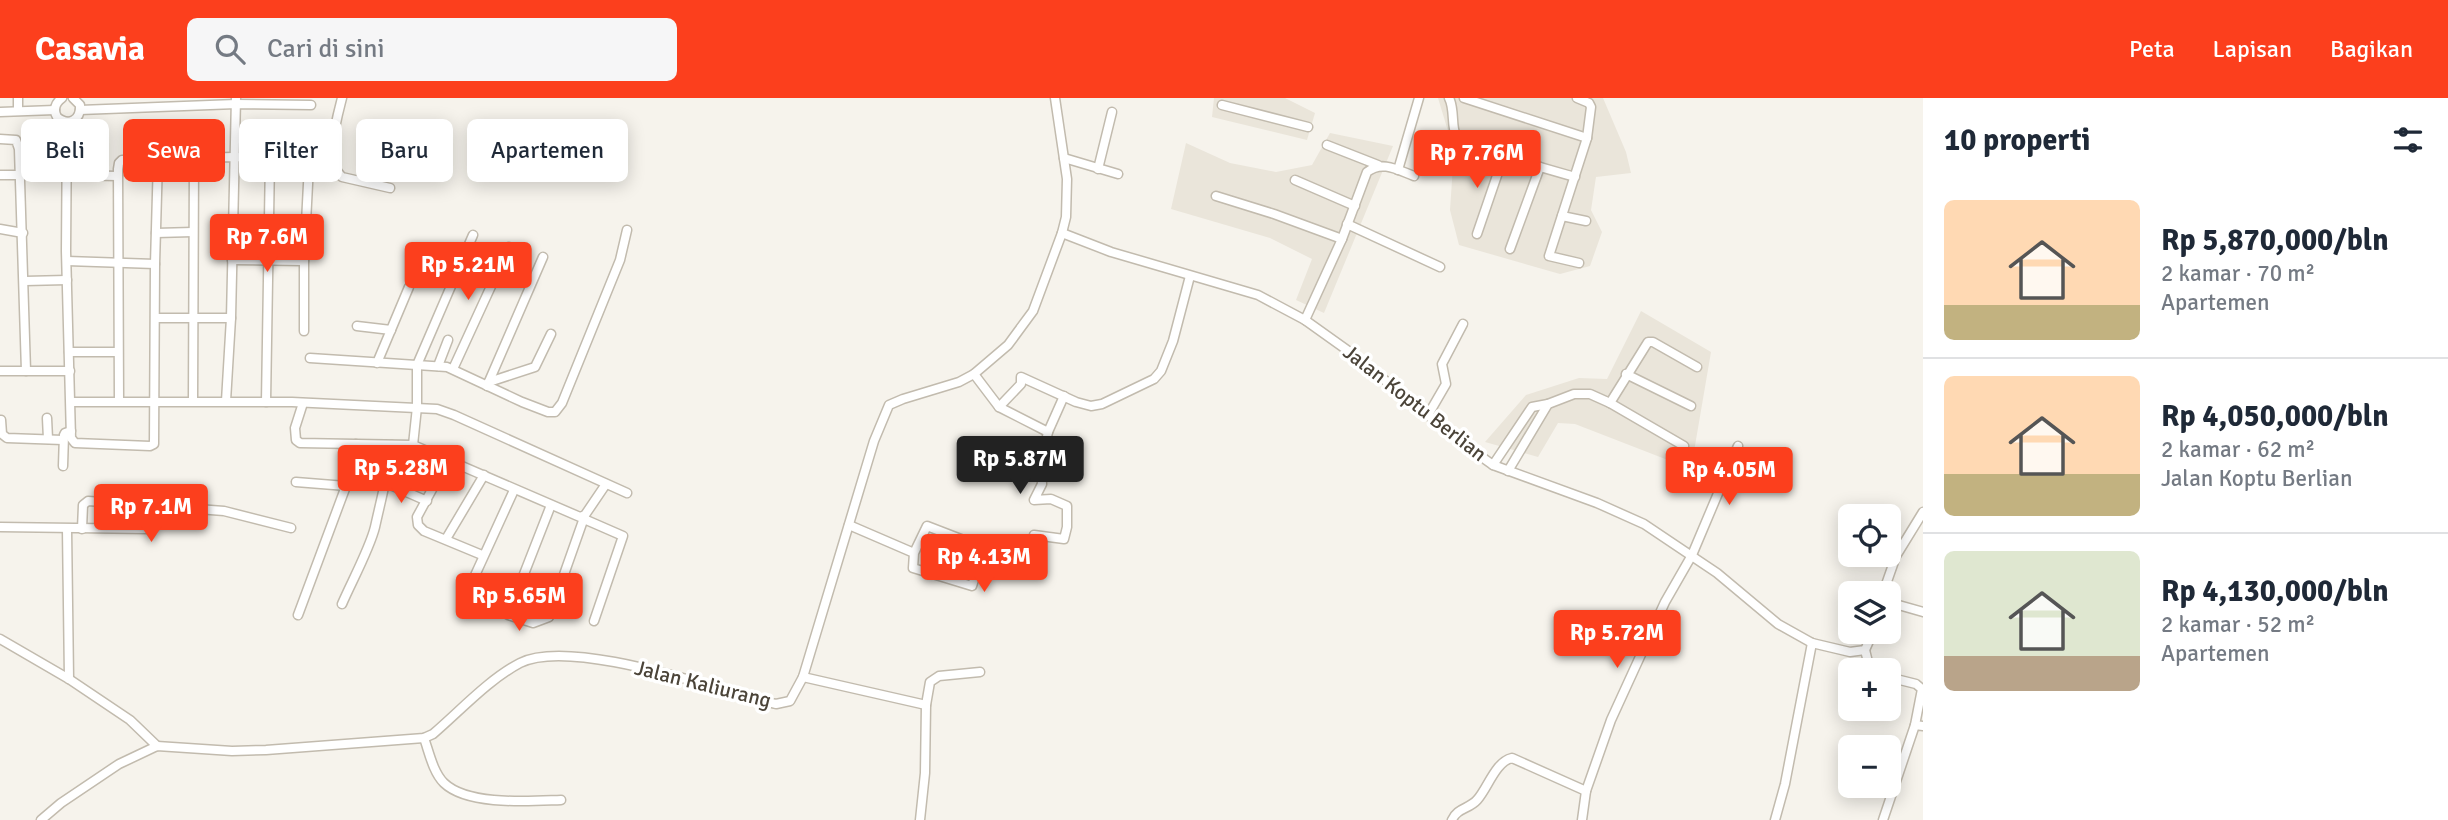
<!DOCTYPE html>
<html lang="id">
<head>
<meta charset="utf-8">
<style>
  body { margin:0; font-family:Signika,sans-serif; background:#f6f6f7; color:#1f2937; height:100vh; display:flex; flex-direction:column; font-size:26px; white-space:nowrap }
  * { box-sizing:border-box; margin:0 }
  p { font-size:23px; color:#747a83 }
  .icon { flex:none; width:38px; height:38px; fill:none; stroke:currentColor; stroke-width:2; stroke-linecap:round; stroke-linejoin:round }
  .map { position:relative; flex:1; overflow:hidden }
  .side { display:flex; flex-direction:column; background:#fff; width:525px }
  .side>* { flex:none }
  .guide { position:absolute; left:21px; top:21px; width:665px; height:63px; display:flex; gap:14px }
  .tools { position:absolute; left:1838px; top:406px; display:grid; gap:14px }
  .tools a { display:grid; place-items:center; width:63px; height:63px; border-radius:10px; background:#fff; box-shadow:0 4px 18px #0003; font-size:35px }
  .price { position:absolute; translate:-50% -60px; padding:0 16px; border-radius:7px; background:#fc3f1d; color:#fff; font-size:23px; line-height:46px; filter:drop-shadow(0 2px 4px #0008) }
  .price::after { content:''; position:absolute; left:50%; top:42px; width:21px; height:16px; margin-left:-10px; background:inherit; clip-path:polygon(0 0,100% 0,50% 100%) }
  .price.current { background:#222; color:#fff }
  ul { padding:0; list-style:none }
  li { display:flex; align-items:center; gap:21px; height:175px; padding:0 21px }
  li+li { border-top:2px solid #e0e1e3 }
  li span { display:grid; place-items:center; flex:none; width:196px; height:140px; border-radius:10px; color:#555 }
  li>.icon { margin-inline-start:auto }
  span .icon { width:84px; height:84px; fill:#fffc; stroke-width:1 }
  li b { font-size:30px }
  h2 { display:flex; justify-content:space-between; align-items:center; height:84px; padding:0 21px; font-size:30px }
  .tag { padding:0 24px; border-radius:10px; background:#fff; box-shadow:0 4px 18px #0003; font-size:24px; line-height:63px }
  .tag.current { background:#fc3f1d; color:#fff }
  header { display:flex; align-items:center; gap:42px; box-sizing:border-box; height:98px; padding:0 35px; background:#fc3f1d; color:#fff }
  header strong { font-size:33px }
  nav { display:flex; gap:38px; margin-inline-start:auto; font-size:24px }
  .search { width:490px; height:63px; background:#f6f6f7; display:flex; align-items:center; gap:18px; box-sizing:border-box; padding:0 24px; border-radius:10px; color:#747a83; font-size:26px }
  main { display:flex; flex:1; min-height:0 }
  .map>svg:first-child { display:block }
</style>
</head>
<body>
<header>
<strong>Casavia</strong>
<div class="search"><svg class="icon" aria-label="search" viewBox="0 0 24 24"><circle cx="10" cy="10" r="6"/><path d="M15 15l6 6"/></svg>Cari di sini</div>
<nav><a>Peta</a><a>Lapisan</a><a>Bagikan</a></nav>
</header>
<main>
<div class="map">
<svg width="1923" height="722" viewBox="0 0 1923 722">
  <rect width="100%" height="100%" fill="#f6f3ec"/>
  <g fill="#eae5da">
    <polygon points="1214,0 1285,0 1315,15 1307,42 1212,19"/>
    <polygon points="1438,0 1603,0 1626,54 1631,75 1596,79 1591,112 1602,134 1590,168 1560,176 1459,147 1450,112 1454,53"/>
    <polygon points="1330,35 1393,48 1324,215 1296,202 1312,161 1270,140 1171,111 1186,45 1230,65 1276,74 1312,67"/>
    <polygon points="1641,213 1711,254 1691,371 1575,326 1558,325 1538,359 1485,344 1526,297 1579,280 1607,281"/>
  </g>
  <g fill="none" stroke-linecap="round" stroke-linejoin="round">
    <defs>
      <g id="street">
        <polyline points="18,0 18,12"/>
        <path d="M62,0c-7,5 -9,12 -5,19 12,10 24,3 23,-12l-7,-7"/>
        <path d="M342,0c-5,20 -18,63 0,79l48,11"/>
        <path d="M1449,0c6,11 2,29 7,37 12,13 98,36 119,42"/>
        <polyline points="1464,0 1587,40"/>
        <polyline points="1577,0 1589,5 1591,9 1587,40 1549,158 1579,165"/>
        <polyline points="1222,7 1308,29"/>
        <polyline points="80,12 236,6 311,7"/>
        <polyline points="0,14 55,12"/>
        <polyline points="67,24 66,153 71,340 75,345 150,348 154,346 155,166 158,61"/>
        <polyline points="0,41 16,42 19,51 26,273"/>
        <polyline points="1327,47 1378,67"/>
        <polyline points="1064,60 1118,76"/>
        <polyline points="20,68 66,67"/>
        <polyline points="1098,71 1112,14"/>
        <polyline points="1398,72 1419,0"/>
        <polyline points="0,77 20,77"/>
        <polyline points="66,77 118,78"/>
        <polyline points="1295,82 1355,108"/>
        <polyline points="1216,98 1274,116 1342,141"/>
        <polyline points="1562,118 1586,123"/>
        <polyline points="1347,126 1440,169"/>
        <polyline points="0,131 23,135"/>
        <polyline points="156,135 193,134"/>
        <polyline points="1062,135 1111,154 1258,197 1305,222 1354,257 1462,345 1493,367 1597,405 1644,426 1717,475 1778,526 1812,545 1850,554 1865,552 1873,534"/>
        <polyline points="1477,136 1504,57"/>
        <polyline points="1510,151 1540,69"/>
        <polyline points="232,162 304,163"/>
        <polyline points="67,163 155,166"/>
        <polyline points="25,183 67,182"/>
        <polyline points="156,220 231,220"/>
        <path d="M1305,222l37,-81 25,-67c15,-12 31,-2 47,4"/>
        <polyline points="357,228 391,232"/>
        <polyline points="69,254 118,254"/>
        <polyline points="310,260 447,269 522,304 548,314 555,314 562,305 620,162 627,132"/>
        <polyline points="377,265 409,189"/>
        <polyline points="438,268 448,242"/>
        <polyline points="453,271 509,149"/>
        <polyline points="0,273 70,273"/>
        <polyline points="974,276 999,309 1048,334"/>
        <polyline points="1626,276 1691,308"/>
        <polyline points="489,284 535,269 551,236"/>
        <polyline points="487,288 543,159"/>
        <polyline points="119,302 118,71 119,65 122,62 233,59 307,61 309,67 304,163 304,233"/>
        <polyline points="193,303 194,61"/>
        <polyline points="226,303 231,220 236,0"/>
        <polyline points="71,304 292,304 437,311 454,317 627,395"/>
        <polyline points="266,304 270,60"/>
        <polyline points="303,305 295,330 296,342 300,345 413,347 580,419 585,417 606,386"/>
        <polyline points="1610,305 1648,244 1653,244 1697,269"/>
        <polyline points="999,309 1021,286 1021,279 1076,304 1091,308 1102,306 1154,281 1161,273 1173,243 1190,178"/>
        <polyline points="1428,317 1446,286 1442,266 1463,226"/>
        <polyline points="47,320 48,341"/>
        <polyline points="1,322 2,336 7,340 63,342"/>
        <polyline points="413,347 417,309 417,267 473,137"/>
        <polyline points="448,362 417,419 418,427 424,433 482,457"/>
        <polyline points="1493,367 1532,309 1548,306"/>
        <polyline points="63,368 64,337 65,335 71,333"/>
        <polyline points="1508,373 1548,306 1574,296 1590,296 1610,305 1684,348"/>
        <polyline points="296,384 346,388"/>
        <polyline points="386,385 427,403"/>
        <polyline points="551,407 508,517 533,525 549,519 585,417"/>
        <polyline points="584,421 623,438 594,523"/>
        <polyline points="849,427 914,455 913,470 972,488 984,450 927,428 914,455"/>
        <polyline points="0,429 151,431 155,429 158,408 224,413 291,430"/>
        <polyline points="67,431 69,581"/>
        <polyline points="82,431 83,407 88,403 158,408"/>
        <polyline points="1034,437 1064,441 1067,429 1067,408 1051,401 1034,402 1042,386 1041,366 1048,334 1064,298"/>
        <polyline points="446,441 484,377"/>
        <polyline points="472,484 514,392"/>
        <polyline points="1883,495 1896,458 1923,414"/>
        <polyline points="1888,504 1923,514"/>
        <path d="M342,506c9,-21 28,-56 33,-77 6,-27 13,-54 17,-82"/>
        <polyline points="298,517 346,388 356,346"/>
        <polyline points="0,541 69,581 130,622 157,648"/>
        <polyline points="1865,552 1870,572"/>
        <polyline points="803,579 926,607"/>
        <polyline points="1888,579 1916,586 1922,591 1915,627"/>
        <path d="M424,640c5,14 9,34 20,45 24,23 86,18 117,17"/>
        <path d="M41,722l20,-17 58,-39 38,-18 75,5 34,-1 158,-12 9,-4c28,-24 55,-54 87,-71 51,-26 198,27 256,41l14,-3 13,-24 71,-236 15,-36 14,-6 56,-17 15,-8 34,-29 25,-34 29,-78 4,-16 1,-38 -12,-81"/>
        <polyline points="920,722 925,675 926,607 930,584 939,578 980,574"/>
        <path d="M1452,722c5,-12 17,-11 25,-20 11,-12 18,-38 35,-42l74,33"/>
        <polyline points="1582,722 1586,693 1611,622 1665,504 1692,457 1738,348"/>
        <polyline points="1775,722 1785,686 1812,545"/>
        <polyline points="1883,722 1915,627 1923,628"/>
      </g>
    </defs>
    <use href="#street" stroke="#c2bbae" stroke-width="11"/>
    <use href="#street" stroke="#fff" stroke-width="8"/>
  </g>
  <g text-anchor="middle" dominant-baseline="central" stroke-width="7" stroke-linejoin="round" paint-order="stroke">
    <g font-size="21" fill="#4b4439" stroke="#fff">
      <text transform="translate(1415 305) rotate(38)">Jalan Koptu Berlian</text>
      <text transform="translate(703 586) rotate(14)">Jalan Kaliurang</text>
    </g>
  </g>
</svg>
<div class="tools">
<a><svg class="icon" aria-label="locate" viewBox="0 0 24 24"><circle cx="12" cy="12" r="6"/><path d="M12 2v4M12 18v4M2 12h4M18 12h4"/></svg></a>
<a><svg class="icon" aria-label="layers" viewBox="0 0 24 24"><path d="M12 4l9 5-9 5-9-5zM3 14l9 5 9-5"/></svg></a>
<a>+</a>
<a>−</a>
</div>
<b class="price" style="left:1477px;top:92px">Rp 7.76M</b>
<b class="price" style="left:267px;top:176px">Rp 7.6M</b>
<b class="price" style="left:468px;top:204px">Rp 5.21M</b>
<b class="price current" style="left:1020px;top:398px">Rp 5.87M</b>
<b class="price" style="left:401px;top:407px">Rp 5.28M</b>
<b class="price" style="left:1729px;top:409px">Rp 4.05M</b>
<b class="price" style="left:151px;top:446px">Rp 7.1M</b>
<b class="price" style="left:984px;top:496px">Rp 4.13M</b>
<b class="price" style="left:519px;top:535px">Rp 5.65M</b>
<b class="price" style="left:1617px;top:572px">Rp 5.72M</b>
<div class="guide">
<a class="tag">Beli</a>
<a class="tag current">Sewa</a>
<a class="tag">Filter</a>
<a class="tag">Baru</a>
<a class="tag">Apartemen</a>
</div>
</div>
<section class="side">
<h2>10 properti<svg class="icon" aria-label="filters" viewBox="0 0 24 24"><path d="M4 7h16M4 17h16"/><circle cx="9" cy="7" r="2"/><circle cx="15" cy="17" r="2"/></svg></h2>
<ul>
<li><span style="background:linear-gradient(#ffd9b3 75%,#c2b280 0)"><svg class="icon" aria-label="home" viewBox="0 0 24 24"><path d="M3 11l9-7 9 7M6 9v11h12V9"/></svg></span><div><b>Rp 5,870,000/bln</b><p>2 kamar · 70 m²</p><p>Apartemen</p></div></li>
<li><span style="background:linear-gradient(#ffd9b3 70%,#c2b280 0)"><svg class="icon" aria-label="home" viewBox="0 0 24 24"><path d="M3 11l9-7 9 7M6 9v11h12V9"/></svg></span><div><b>Rp 4,050,000/bln</b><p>2 kamar · 62 m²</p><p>Jalan Koptu Berlian</p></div></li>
<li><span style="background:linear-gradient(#dfe7d0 75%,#b9a48a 0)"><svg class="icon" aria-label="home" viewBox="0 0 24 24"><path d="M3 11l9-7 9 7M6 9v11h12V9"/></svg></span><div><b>Rp 4,130,000/bln</b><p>2 kamar · 52 m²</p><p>Apartemen</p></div></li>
</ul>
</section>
</main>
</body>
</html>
